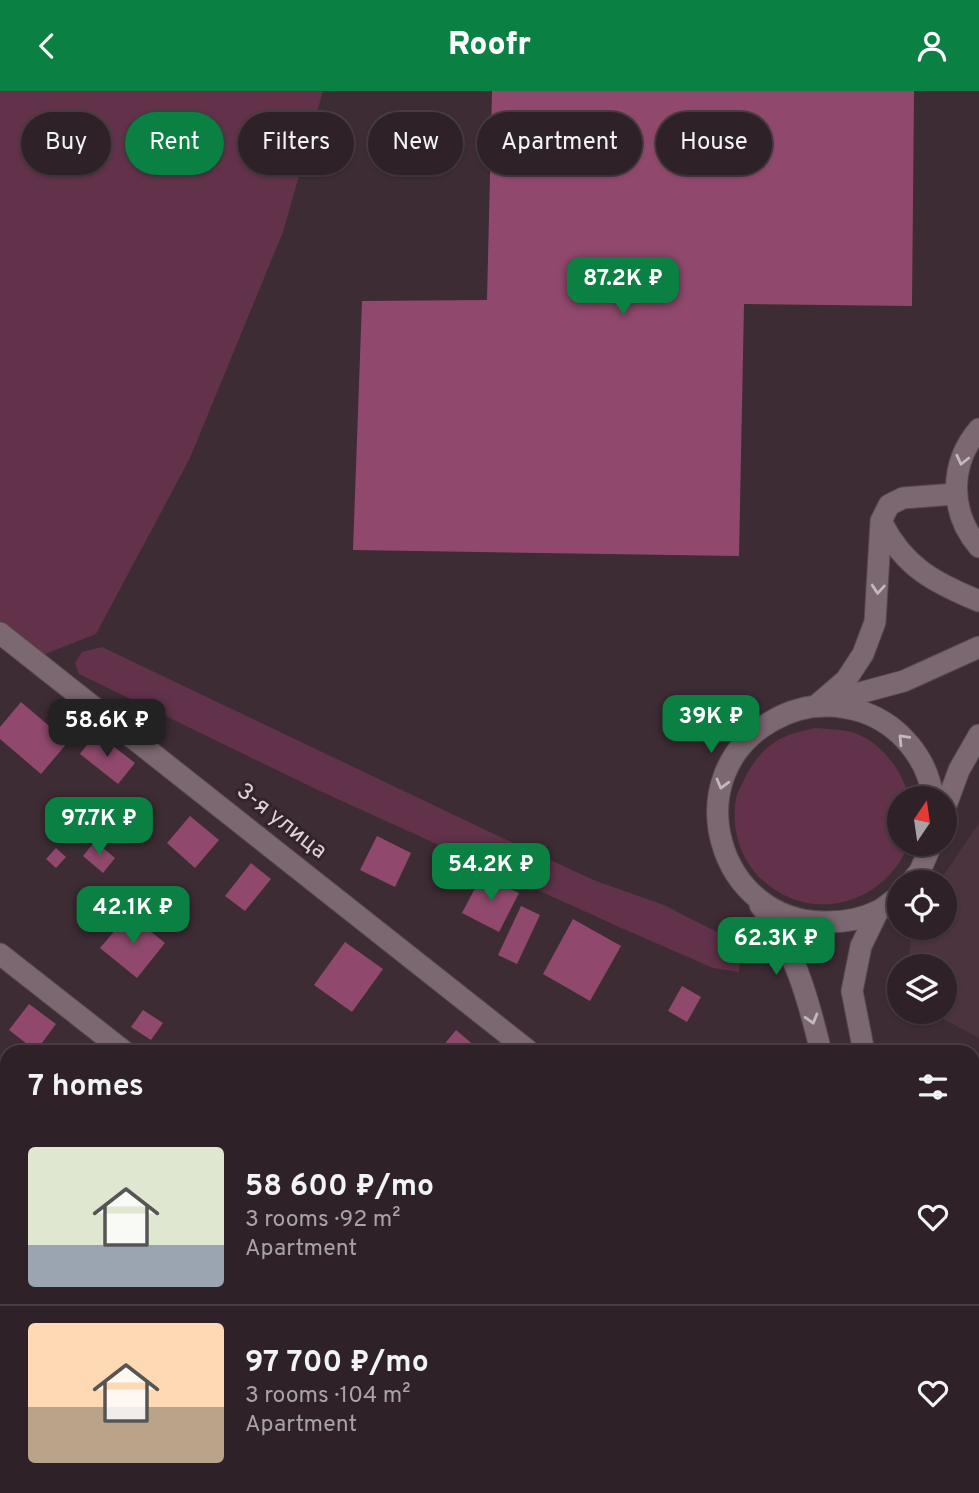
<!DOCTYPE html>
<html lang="en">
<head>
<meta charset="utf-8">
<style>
  body { margin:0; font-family:Overpass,sans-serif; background:#3a2e33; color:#f1f3f6; height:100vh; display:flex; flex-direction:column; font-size:26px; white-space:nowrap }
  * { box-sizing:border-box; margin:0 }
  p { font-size:23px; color:#a7a3a7 }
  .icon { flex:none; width:38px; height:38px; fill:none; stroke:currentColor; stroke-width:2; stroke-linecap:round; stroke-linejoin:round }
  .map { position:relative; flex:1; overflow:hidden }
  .panel { position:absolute; left:0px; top:954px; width:980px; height:450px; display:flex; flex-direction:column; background:#2e2127; border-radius:21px 21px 0 0; box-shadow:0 2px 5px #0004,0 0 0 2px #493e44 }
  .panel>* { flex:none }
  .guide { position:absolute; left:21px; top:21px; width:938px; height:63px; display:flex; gap:14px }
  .needle { width:46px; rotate:13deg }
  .controls { position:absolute; left:887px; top:695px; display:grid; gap:14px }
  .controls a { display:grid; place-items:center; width:70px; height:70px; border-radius:50%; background:#2e2127; box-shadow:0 2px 5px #0004,0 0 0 2px #493e44; font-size:35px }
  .price { position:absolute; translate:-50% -60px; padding:0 16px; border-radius:14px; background:#0b8043; color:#fff; font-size:23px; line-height:46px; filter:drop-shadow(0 2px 4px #0008) }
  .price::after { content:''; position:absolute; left:50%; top:42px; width:21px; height:16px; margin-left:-10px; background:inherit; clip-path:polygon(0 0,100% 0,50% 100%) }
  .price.active { background:#222; color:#fff }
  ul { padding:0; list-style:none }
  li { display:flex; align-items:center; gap:21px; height:175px; padding:0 28px }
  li+li { border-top:2px solid #493e44 }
  li span { display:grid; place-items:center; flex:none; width:196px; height:140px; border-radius:7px; color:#555 }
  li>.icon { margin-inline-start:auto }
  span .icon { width:84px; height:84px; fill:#fffc; stroke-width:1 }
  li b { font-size:30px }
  h2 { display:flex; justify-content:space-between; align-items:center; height:84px; padding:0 28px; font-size:30px }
  .pill { padding:0 24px; border-radius:32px; background:#2e2127; box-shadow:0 2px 5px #0004,0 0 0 2px #493e44; font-size:24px; line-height:63px }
  .pill.active { background:#0b8043; color:#fff }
  header { display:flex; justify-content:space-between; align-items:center; height:91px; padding:0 28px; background:#0b8043; color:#fff; font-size:32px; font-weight:800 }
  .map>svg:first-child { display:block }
</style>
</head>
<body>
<header><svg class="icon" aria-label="back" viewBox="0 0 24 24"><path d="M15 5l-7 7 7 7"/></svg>Roofr<svg class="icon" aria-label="person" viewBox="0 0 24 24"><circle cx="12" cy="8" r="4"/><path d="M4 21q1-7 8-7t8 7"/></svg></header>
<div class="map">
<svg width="979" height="1402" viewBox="0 0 979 1402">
  <rect width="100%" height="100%" fill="#3d2c34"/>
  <polygon fill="#4c343f" points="979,732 979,947 930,921 945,920 945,875 908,875 912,837 945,836 945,791 939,791"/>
  <g fill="#61324a">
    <polygon points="0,0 323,0 283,141 190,367 96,543 35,567 0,539"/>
    <polygon points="102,556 494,743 596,790 664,814 717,841 741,857 739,881 713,877 619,836 320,700 79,583 75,572 82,561"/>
    <path d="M814,637c11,1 22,1 33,3 31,6 55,38 62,67h-9v45l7,1c-4,20 -22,38 -39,48 -66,38 -145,-17 -132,-93 1,-6 5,-13 8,-19 7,-16 19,-31 34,-40 10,-6 25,-9 36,-12z"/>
  </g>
  <g fill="#90496d">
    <polygon points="492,0 914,0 912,215 744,213 739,465 353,459 362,210 487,209"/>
    <polygon points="21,611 68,651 41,683 0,648 0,636"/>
    <polygon points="96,642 135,672 118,693 80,663"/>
    <polygon points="190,725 219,749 195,777 167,752"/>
    <polygon points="377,745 411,762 395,796 360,779"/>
    <polygon points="95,750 115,767 103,782 83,765"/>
    <polygon points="56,757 66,766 56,777 46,768"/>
    <polygon points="251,772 271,788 245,820 225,805"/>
    <polygon points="482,784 519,802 499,841 462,822"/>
    <polygon points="521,815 540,824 517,873 498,864"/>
    <polygon points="129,823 165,852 137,887 100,857"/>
    <polygon points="573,828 621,855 590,910 543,883"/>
    <polygon points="345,851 383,878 352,921 314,894"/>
    <polygon points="682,895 701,906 687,931 668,920"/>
    <polygon points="29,913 56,933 36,960 9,939"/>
    <polygon points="143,919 163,932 151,949 131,936"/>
    <polygon points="456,939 482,961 438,961"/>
    <polygon points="0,1290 7,1296 7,1357 4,1361 0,1358"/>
    <polygon points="235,1396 254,1396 262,1402 231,1402"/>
  </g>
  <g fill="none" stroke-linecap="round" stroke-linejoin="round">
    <defs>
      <g id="minor">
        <path d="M979,338c-30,35 -30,83 0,118"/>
        <path d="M882,432c22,44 53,60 97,78"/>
        <polyline points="0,542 530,961"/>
        <polyline points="830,610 904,590 979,556"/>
        <polyline points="817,614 846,589 863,563 875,531 881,430 889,414 903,407 955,403"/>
        <polyline points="945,717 959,679 979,644"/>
        <polyline points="911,791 920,780 932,752"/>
        <path d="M900,804c-7,5 -14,12 -22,16 -16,8 -34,11 -51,11 -110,2 -152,-147 -55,-201 29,-17 60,-19 91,-9 37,13 65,47 70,86"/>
        <path d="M760,814c34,40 49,97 61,147"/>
        <polyline points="0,863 125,961"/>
        <polyline points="864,961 852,900 861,855 878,820"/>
        <polyline points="973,1069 979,1068"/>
        <polyline points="973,1120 979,1117"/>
        <polyline points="0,1129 7,1134"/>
        <polyline points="973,1370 979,1388"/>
        <polyline points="165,1402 170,1396"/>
        <polyline points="458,1402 463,1396"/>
      </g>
    </defs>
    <use href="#minor" stroke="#584a50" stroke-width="23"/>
    <use href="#minor" stroke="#7b6870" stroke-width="21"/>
  </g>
  <defs><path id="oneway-chevron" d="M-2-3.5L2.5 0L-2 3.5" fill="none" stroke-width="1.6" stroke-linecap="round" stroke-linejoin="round" transform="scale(1.75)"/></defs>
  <g stroke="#c5b8bd">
    <use href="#oneway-chevron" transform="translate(962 369) rotate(103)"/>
    <use href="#oneway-chevron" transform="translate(878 498) rotate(94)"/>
    <use href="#oneway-chevron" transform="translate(903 648) rotate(-134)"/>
    <use href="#oneway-chevron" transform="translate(722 693) rotate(105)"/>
    <use href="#oneway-chevron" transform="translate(812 928) rotate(74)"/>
  </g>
  <g text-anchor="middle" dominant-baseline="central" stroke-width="6" stroke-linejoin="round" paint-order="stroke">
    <g font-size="23" fill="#ded2d7" stroke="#33232a">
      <text transform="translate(281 731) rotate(38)">3-я улица</text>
    </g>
  </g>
</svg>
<div class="controls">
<a><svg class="needle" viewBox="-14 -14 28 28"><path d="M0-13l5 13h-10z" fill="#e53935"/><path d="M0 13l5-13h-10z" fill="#a7a3a7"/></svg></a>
<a><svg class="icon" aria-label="locate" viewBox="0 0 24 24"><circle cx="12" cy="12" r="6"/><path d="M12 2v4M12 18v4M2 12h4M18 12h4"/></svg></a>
<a><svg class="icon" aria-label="layers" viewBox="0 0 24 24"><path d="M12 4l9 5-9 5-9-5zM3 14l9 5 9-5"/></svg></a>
</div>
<b class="price" style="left:623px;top:226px">87.2K ₽</b>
<b class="price" style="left:711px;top:664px">39K ₽</b>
<b class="price active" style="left:107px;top:668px">58.6K ₽</b>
<b class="price" style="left:99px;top:766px">97.7K ₽</b>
<b class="price" style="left:491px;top:812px">54.2K ₽</b>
<b class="price" style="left:133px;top:855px">42.1K ₽</b>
<b class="price" style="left:776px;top:886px">62.3K ₽</b>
<div class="guide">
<a class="pill">Buy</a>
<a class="pill active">Rent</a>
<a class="pill">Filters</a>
<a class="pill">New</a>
<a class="pill">Apartment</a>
<a class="pill">House</a>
</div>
<section class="panel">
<h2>7 homes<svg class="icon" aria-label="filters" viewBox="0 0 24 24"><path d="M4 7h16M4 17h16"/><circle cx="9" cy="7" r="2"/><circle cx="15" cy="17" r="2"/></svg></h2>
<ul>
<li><span style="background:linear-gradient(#dfe7d0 70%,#9aa5b1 0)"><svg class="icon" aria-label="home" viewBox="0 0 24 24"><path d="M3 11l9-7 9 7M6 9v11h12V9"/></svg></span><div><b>58 600 ₽/mo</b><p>3 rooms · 92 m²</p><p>Apartment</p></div><svg class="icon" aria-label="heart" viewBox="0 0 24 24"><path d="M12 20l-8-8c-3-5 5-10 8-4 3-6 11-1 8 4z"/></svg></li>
<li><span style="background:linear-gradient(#ffd9b3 60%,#b9a48a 0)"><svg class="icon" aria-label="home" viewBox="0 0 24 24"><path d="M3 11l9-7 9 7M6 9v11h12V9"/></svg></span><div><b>97 700 ₽/mo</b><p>3 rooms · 104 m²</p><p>Apartment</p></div><svg class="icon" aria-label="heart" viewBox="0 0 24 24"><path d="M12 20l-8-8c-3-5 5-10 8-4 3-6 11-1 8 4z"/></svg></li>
</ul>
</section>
</div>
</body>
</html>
